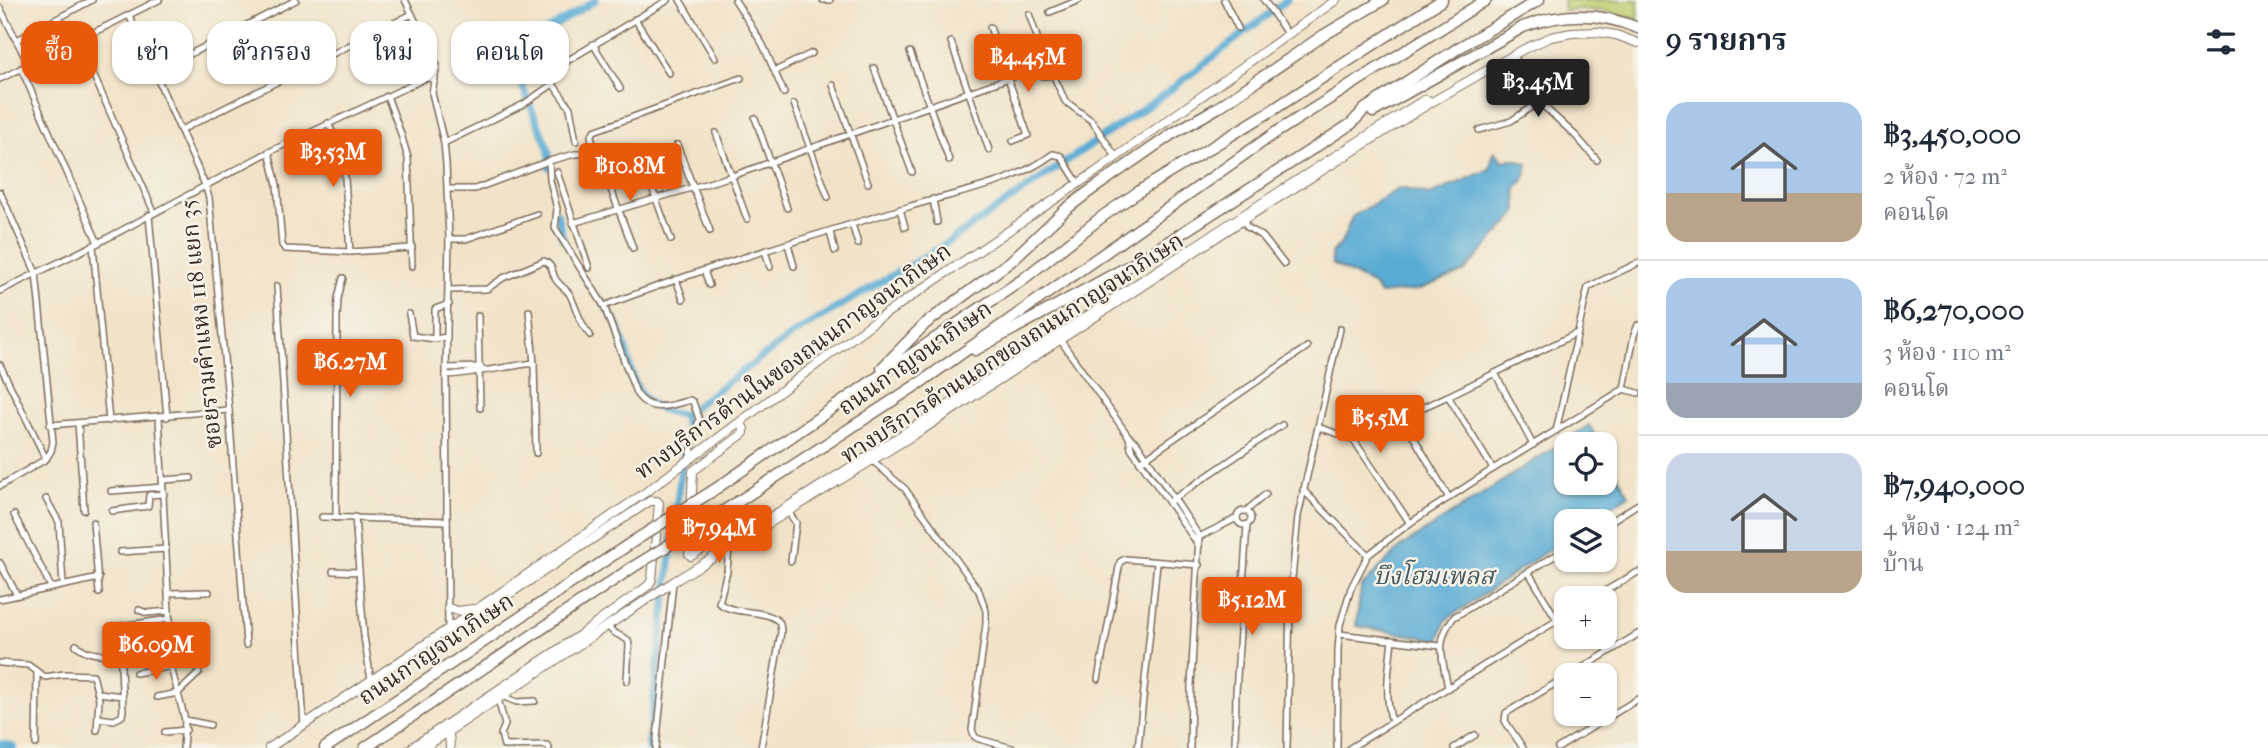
<!DOCTYPE html>
<html lang="th">
<head>
<meta charset="utf-8">
<style>
  body { margin:0; font-family:"IM FELL French Canon","Noto Serif Thai",serif; background:#f6f6f7; color:#1f2937; height:100vh; display:flex; flex-direction:column; font-size:26px; white-space:nowrap }
  * { box-sizing:border-box; margin:0 }
  p { font-size:23px; color:#747a83 }
  .icon { flex:none; width:38px; height:38px; fill:none; stroke:currentColor; stroke-width:2; stroke-linecap:round; stroke-linejoin:round }
  .map { position:relative; flex:1; overflow:hidden }
  .panel { display:flex; flex-direction:column; background:#fff; width:630px }
  .panel>* { flex:none }
  .hud { position:absolute; left:21px; top:21px; width:665px; height:63px; display:flex; gap:14px }
  .fabs { position:absolute; left:1554px; top:432px; display:grid; gap:14px }
  .fabs a { display:grid; place-items:center; width:63px; height:63px; border-radius:14px; background:#fff; box-shadow:0 2px 5px #0004; font-size:35px }
  .price { position:absolute; translate:-50% -60px; padding:0 16px; border-radius:7px; background:#ea580c; color:#fff; font-size:23px; line-height:46px; filter:drop-shadow(0 2px 4px #0008) }
  .price::after { content:''; position:absolute; left:50%; top:42px; width:21px; height:16px; margin-left:-10px; background:inherit; clip-path:polygon(0 0,100% 0,50% 100%) }
  .price.selected { background:#222; color:#fff }
  ul { padding:0; list-style:none }
  li { display:flex; align-items:center; gap:21px; height:175px; padding:0 28px }
  li+li { border-top:2px solid #e0e1e3 }
  li span { display:grid; place-items:center; flex:none; width:196px; height:140px; border-radius:21px; color:#555 }
  li>.icon { margin-inline-start:auto }
  span .icon { width:84px; height:84px; fill:#fffc; stroke-width:1 }
  li b { font-size:30px }
  h2 { display:flex; justify-content:space-between; align-items:center; height:84px; padding:0 28px; font-size:30px }
  .pill { padding:0 24px; border-radius:21px; background:#fff; box-shadow:0 2px 5px #0004; font-size:24px; line-height:63px }
  .pill.selected { background:#ea580c; color:#fff }
  main { display:flex; flex:1; min-height:0 }
  .map>svg:first-child { display:block }
</style>
</head>
<body>
<main>
<div class="map">
<svg width="1638" height="748" viewBox="0 0 1638 748">
  <rect width="100%" height="100%" fill="#f7f3e8"/>
  <filter id="ink" filterUnits="userSpaceOnUse"><feTurbulence type="fractalNoise" baseFrequency=".0143" numOctaves="2"/><feDisplacementMap in="SourceGraphic" scale="14" xChannelSelector="R" yChannelSelector="G"/><feConvolveMatrix kernelMatrix="1 2 1 2 8 2 1 2 1" color-interpolation-filters="sRGB"/></filter>
  <filter id="wash" filterUnits="userSpaceOnUse"><feTurbulence type="fractalNoise" baseFrequency=".00686" numOctaves="4" result="noise"/><feDisplacementMap in="SourceGraphic" scale="28" xChannelSelector="R" yChannelSelector="G"/><feGaussianBlur stdDeviation="1.57" result="paint"/><feColorMatrix in="noise" values="0 0 0 0 0 0 0 0 0 0 0 0 0 0 0 0 0 1.4 0 .05"/><feComposite in="paint" operator="in"/></filter>
  <g filter="url(#wash)">
    <rect width="100%" height="100%" fill="#f1e3c8"/>
    <path fill="#becb6d" stroke="#7c7a46" stroke-width="2" d="M1563,0h75v20c-25,-8 -47,-12 -74,-9z"/>
    <g fill="#59abd4" stroke="#4a6a79" stroke-width="2">
      <polygon points="1494,151 1503,161 1513,159 1528,164 1524,180 1516,188 1517,213 1464,272 1417,290 1380,294 1372,284 1332,264 1331,253 1341,244 1352,217 1400,188 1430,195 1490,169"/>
      <polygon points="1589,425 1600,444 1566,444 1566,483 1605,483 1605,453 1629,495 1590,521 1566,522 1566,538 1446,620 1439,640 1356,626 1361,587 1402,546"/>
    </g>
    <g fill="none" stroke-linecap="round" stroke-linejoin="round">
      <g stroke="#59abd4" stroke-width="7">
        <polyline points="549,167 549,150 517,74 513,52 596,0"/>
        <polyline points="557,213 563,239"/>
        <path d="M603,302c6,9 14,19 17,29 15,40 9,78 63,84l3,12 -38,321"/>
        <polyline points="683,415 796,332 947,243 1165,94 1287,0"/>
      </g>
      <polyline stroke="#59abd4" stroke-width="12" points="0,746 11,748"/>
    </g>
  </g>
  <g filter="url(#ink)">
    <g fill="none" stroke-linecap="round" stroke-linejoin="round">
      <defs>
        <g id="street">
          <polyline points="405,0 437,65 432,93 444,143 446,164 449,239 446,375 448,629"/>
          <polyline points="680,0 715,58"/>
          <polyline points="735,0 763,45 784,93"/>
          <polyline points="823,0 830,0"/>
          <polyline points="1224,0 1238,28"/>
          <polyline points="1264,0 1288,35"/>
          <polyline points="0,8 29,65"/>
          <polyline points="1050,12 1079,0"/>
          <polyline points="1029,14 1045,60"/>
          <polyline points="129,15 205,185 209,198 229,410 246,645"/>
          <polyline points="635,19 669,73"/>
          <polyline points="990,27 1028,135 1013,141"/>
          <polyline points="17,40 92,0"/>
          <polyline points="78,40 154,212"/>
          <polyline points="951,42 989,150"/>
          <polyline points="593,44 620,88"/>
          <polyline points="910,52 949,160"/>
          <polyline points="1514,55 1539,102 1575,135 1597,160"/>
          <circle cx="1045" cy="68" r="8"/>
          <polyline points="21,68 98,243"/>
          <polyline points="874,68 912,172"/>
          <polyline points="775,71 812,53"/>
          <polyline points="155,72 296,0"/>
          <polyline points="1052,72 1065,101 1092,121 1116,157"/>
          <polyline points="0,79 159,0"/>
          <polyline points="553,84 570,108 576,141"/>
          <polyline points="833,85 868,183"/>
          <polyline points="1533,91 1558,76"/>
          <polyline points="387,96 400,131 408,158 412,266"/>
          <polyline points="794,104 828,197"/>
          <polyline points="755,118 787,208"/>
          <polyline points="328,123 339,146 344,164 350,252"/>
          <polyline points="181,130 412,14"/>
          <polyline points="1479,130 1511,121 1539,102"/>
          <polyline points="716,133 747,219"/>
          <polyline points="444,143 524,104 553,84 567,61 668,0"/>
          <polyline points="677,145 710,231"/>
          <polyline points="269,152 277,185 282,245 285,249 350,252 412,248"/>
          <polyline points="640,155 671,240"/>
          <path d="M549,161l1,19 7,29 -2,19 49,78 32,87c14,21 33,13 54,7l3,2 6,17 -10,41"/>
          <polyline points="603,168 633,248"/>
          <polyline points="557,172 589,268"/>
          <polyline points="448,189 475,189 549,161 575,154 594,153 595,148 591,137 594,131 741,78"/>
          <polyline points="0,192 36,273 53,442 51,451 46,459"/>
          <polyline points="933,199 937,222"/>
          <polyline points="900,209 905,227"/>
          <polyline points="149,215 167,417"/>
          <polyline points="1243,220 1247,227 1263,237 1284,264"/>
          <polyline points="573,223 732,176 1037,68"/>
          <polyline points="852,224 858,244"/>
          <polyline points="830,232 835,251"/>
          <polyline points="449,239 466,239 537,214"/>
          <polyline points="788,244 794,266"/>
          <polyline points="93,246 109,421"/>
          <polyline points="765,251 770,267"/>
          <polyline points="704,270 709,285"/>
          <polyline points="676,279 683,299"/>
          <polyline points="277,286 304,726"/>
          <path d="M449,290l38,-1 16,-11 41,-17c9,4 7,9 11,17 3,7 11,10 15,17 7,14 9,28 20,40"/>
          <polyline points="0,291 98,243 269,152 426,78 435,79"/>
          <path d="M604,306c99,-38 202,-68 304,-99 48,-15 104,-22 145,-53l8,2 17,27"/>
          <polyline points="529,311 534,363 536,453"/>
          <polyline points="409,314 413,336 435,339 447,337"/>
          <polyline points="478,316 480,408"/>
          <polyline points="435,339 435,309 449,304"/>
          <polyline points="1061,341 1129,437 1137,443 1199,536 1191,686 1190,748"/>
          <polyline points="0,365 46,459 0,486"/>
          <polyline points="446,368 481,367"/>
          <polyline points="1495,373 1533,445"/>
          <path d="M446,375c30,-2 58,-8 88,-12"/>
          <polyline points="1624,389 1634,335 1638,325"/>
          <polyline points="1448,396 1493,469"/>
          <polyline points="159,417 172,671 185,720 183,748"/>
          <polyline points="1402,417 1449,498"/>
          <polyline points="78,423 84,510"/>
          <polyline points="50,425 229,410"/>
          <polyline points="1318,427 1353,439 1410,523"/>
          <polyline points="1556,431 1588,287 1638,263"/>
          <polyline points="1129,437 1131,448 1199,546"/>
          <polyline points="1353,439 1448,396 1577,333"/>
          <polyline points="873,461 905,489 979,591 986,611 986,624 972,730 975,737 979,739 1012,748"/>
          <polyline points="1140,462 1307,347"/>
          <polyline points="163,480 191,478"/>
          <polyline points="1303,490 1368,555"/>
          <polyline points="111,491 163,487"/>
          <polyline points="46,499 59,522 63,584"/>
          <polyline points="1169,502 1282,425"/>
          <circle cx="1244" cy="518" r="7"/>
          <polyline points="112,511 148,506 149,495 164,494"/>
          <polyline points="1246,511 1266,494"/>
          <polyline points="789,513 796,523 791,561"/>
          <polyline points="14,515 51,587"/>
          <polyline points="322,517 447,521"/>
          <polyline points="355,517 364,637 371,680"/>
          <polyline points="336,518 337,316 338,298 343,278"/>
          <polyline points="93,522 99,593"/>
          <polyline points="1605,525 1638,504"/>
          <polyline points="1197,538 1237,518"/>
          <path d="M729,548l-2,23 -8,32c17,13 49,5 61,20l1,9 -20,116"/>
          <polyline points="120,552 166,549"/>
          <polyline points="0,563 17,595"/>
          <polyline points="333,571 359,572"/>
          <polyline points="1529,573 1557,620"/>
          <polyline points="169,593 209,592"/>
          <polyline points="1593,598 1638,572"/>
          <polyline points="0,599 99,578"/>
          <polyline points="139,610 147,613 169,611"/>
          <polyline points="607,626 613,632 628,640 629,645 627,681"/>
          <polyline points="113,627 170,619"/>
          <polyline points="1339,634 1440,646"/>
          <path d="M1392,640c-3,28 -8,55 0,82"/>
          <path d="M76,645c14,11 26,10 43,8"/>
          <polyline points="0,663 28,665 45,677 64,674 93,675 99,699 97,730"/>
          <polyline points="136,673 172,666"/>
          <polyline points="1569,676 1638,634"/>
          <polyline points="1098,679 1120,562 1125,559 1199,565"/>
          <path d="M1448,688c-5,-28 -14,-47 6,-71l112,-68"/>
          <polyline points="99,693 122,696"/>
          <polyline points="502,696 517,702 535,701"/>
          <polyline points="157,697 178,693 199,673"/>
          <polyline points="498,699 505,725 501,734 504,746 547,745 549,748"/>
          <polyline points="98,718 114,720 122,716 123,710 120,647 127,644 171,642"/>
          <polyline points="185,720 210,725"/>
          <polyline points="165,732 186,730"/>
          <polyline points="36,744 37,673"/>
          <polyline points="656,748 673,582"/>
          <polyline points="1138,748 1157,563"/>
          <polyline points="1235,748 1236,692 1247,525"/>
          <polyline points="1287,748 1290,600 1298,516 1340,329"/>
          <polyline points="1337,748 1338,650 1340,625 1351,588 1368,555 1410,523 1493,469 1624,389 1638,393"/>
          <polyline points="1350,748 1566,615"/>
          <polyline points="1454,748 1475,735"/>
          <polyline points="1523,748 1505,721 1506,713 1566,677"/>
          <polyline points="1558,748 1638,699"/>
        </g>
        <g id="secondary">
          <path d="M740,422l4,7v4l-51,38 -4,83 2,2 51,-31h6l3,4c227,-139 447,-288 673,-429h4l2,3"/>
          <polyline points="448,608 458,611 473,609"/>
          <polyline points="449,732 450,748"/>
          <polyline points="269,748 448,629 646,492 875,321 1094,173 1336,0"/>
          <polyline points="411,748 580,635 649,585 652,579 659,503 657,501 650,501 470,620 457,625"/>
          <polyline points="424,748 673,582 925,428 1243,220 1430,103 1524,49 1551,37 1572,33 1598,32 1616,35 1638,43"/>
        </g>
        <g id="highway">
          <path d="M1373,112l150,-85c40,-15 76,-15 115,1"/>
          <polyline points="975,350 1140,260 1351,124 1365,109 1460,47 1539,0"/>
          <polyline points="882,368 925,324 1011,261 1065,210 1087,193 1172,134 1217,108 1324,35 1383,0"/>
          <polyline points="714,490 869,383 1022,280 1103,216 1141,190 1271,111 1442,0"/>
          <polyline points="713,518 924,380 1275,133 1486,0"/>
          <polyline points="325,748 634,541"/>
          <polyline points="365,748 633,567"/>
        </g>
      </defs>
      <use href="#street" stroke="#7b6b5a" stroke-width="8"/>
      <use href="#secondary" stroke="#7b6b5a" stroke-width="10"/>
      <use href="#highway" stroke="#7b6b5a" stroke-width="13"/>
      <use href="#street" stroke="#fff" stroke-width="5"/>
      <use href="#secondary" stroke="#fff" stroke-width="8"/>
      <use href="#highway" stroke="#fff" stroke-width="10"/>
      <defs>
        <g id="highway-bridge">
          <polyline points="634,541 714,490"/>
          <polyline points="633,567 713,518"/>
        </g>
      </defs>
      <use href="#highway-bridge" stroke="#7b6b5a" stroke-width="13" stroke-linecap="butt"/>
      <use href="#highway-bridge" stroke="#fff" stroke-width="10"/>
    </g>
  </g>
  <g text-anchor="middle" dominant-baseline="central" stroke-width="5" stroke-linejoin="round" paint-order="stroke">
    <g font-size="23" fill="#3b2a1e" stroke="#f7f3e8">
      <text transform="translate(201 324) rotate(-96)">ซอยรามคำแหง 118 แยก 35</text>
      <text transform="translate(1012 348) rotate(-33)">ทางบริการด้านนอกของถนนกาญจนาภิเษก</text>
      <text transform="translate(915 358) rotate(-35)">ถนนกาญจนาภิเษก</text>
      <text transform="translate(793 361) rotate(-36)">ทางบริการด้านในของถนนกาญจนาภิเษก</text>
      <text transform="translate(436 649) rotate(-34)">ถนนกาญจนาภิเษก</text>
    </g>
    <g font-size="24" font-style="italic" fill="#46575e" stroke="#f7f3e8">
      <text x="1434" y="576">บึงโฮมเพลส</text>
    </g>
  </g>
</svg>
<div class="fabs">
<a><svg class="icon" aria-label="locate" viewBox="0 0 24 24"><circle cx="12" cy="12" r="6"/><path d="M12 2v4M12 18v4M2 12h4M18 12h4"/></svg></a>
<a><svg class="icon" aria-label="layers" viewBox="0 0 24 24"><path d="M12 4l9 5-9 5-9-5zM3 14l9 5 9-5"/></svg></a>
<a>+</a>
<a>−</a>
</div>
<b class="price" style="left:1028px;top:94px">฿4.45M</b>
<b class="price selected" style="left:1538px;top:119px">฿3.45M</b>
<b class="price" style="left:333px;top:189px">฿3.53M</b>
<b class="price" style="left:630px;top:203px">฿10.8M</b>
<b class="price" style="left:350px;top:399px">฿6.27M</b>
<b class="price" style="left:1380px;top:455px">฿5.5M</b>
<b class="price" style="left:719px;top:565px">฿7.94M</b>
<b class="price" style="left:1252px;top:637px">฿5.12M</b>
<b class="price" style="left:156px;top:682px">฿6.09M</b>
<div class="hud">
<a class="pill selected">ซื้อ</a>
<a class="pill">เช่า</a>
<a class="pill">ตัวกรอง</a>
<a class="pill">ใหม่</a>
<a class="pill">คอนโด</a>
</div>
</div>
<section class="panel">
<h2>9 รายการ<svg class="icon" aria-label="filters" viewBox="0 0 24 24"><path d="M4 7h16M4 17h16"/><circle cx="9" cy="7" r="2"/><circle cx="15" cy="17" r="2"/></svg></h2>
<ul>
<li><span style="background:linear-gradient(#a9c7e8 65%,#b9a48a 0)"><svg class="icon" aria-label="home" viewBox="0 0 24 24"><path d="M3 11l9-7 9 7M6 9v11h12V9"/></svg></span><div><b>฿3,450,000</b><p>2 ห้อง · 72 m²</p><p>คอนโด</p></div></li>
<li><span style="background:linear-gradient(#a9c7e8 75%,#9aa5b1 0)"><svg class="icon" aria-label="home" viewBox="0 0 24 24"><path d="M3 11l9-7 9 7M6 9v11h12V9"/></svg></span><div><b>฿6,270,000</b><p>3 ห้อง · 110 m²</p><p>คอนโด</p></div></li>
<li><span style="background:linear-gradient(#c9d6e8 70%,#b9a48a 0)"><svg class="icon" aria-label="home" viewBox="0 0 24 24"><path d="M3 11l9-7 9 7M6 9v11h12V9"/></svg></span><div><b>฿7,940,000</b><p>4 ห้อง · 124 m²</p><p>บ้าน</p></div></li>
</ul>
</section>
</main>
</body>
</html>
